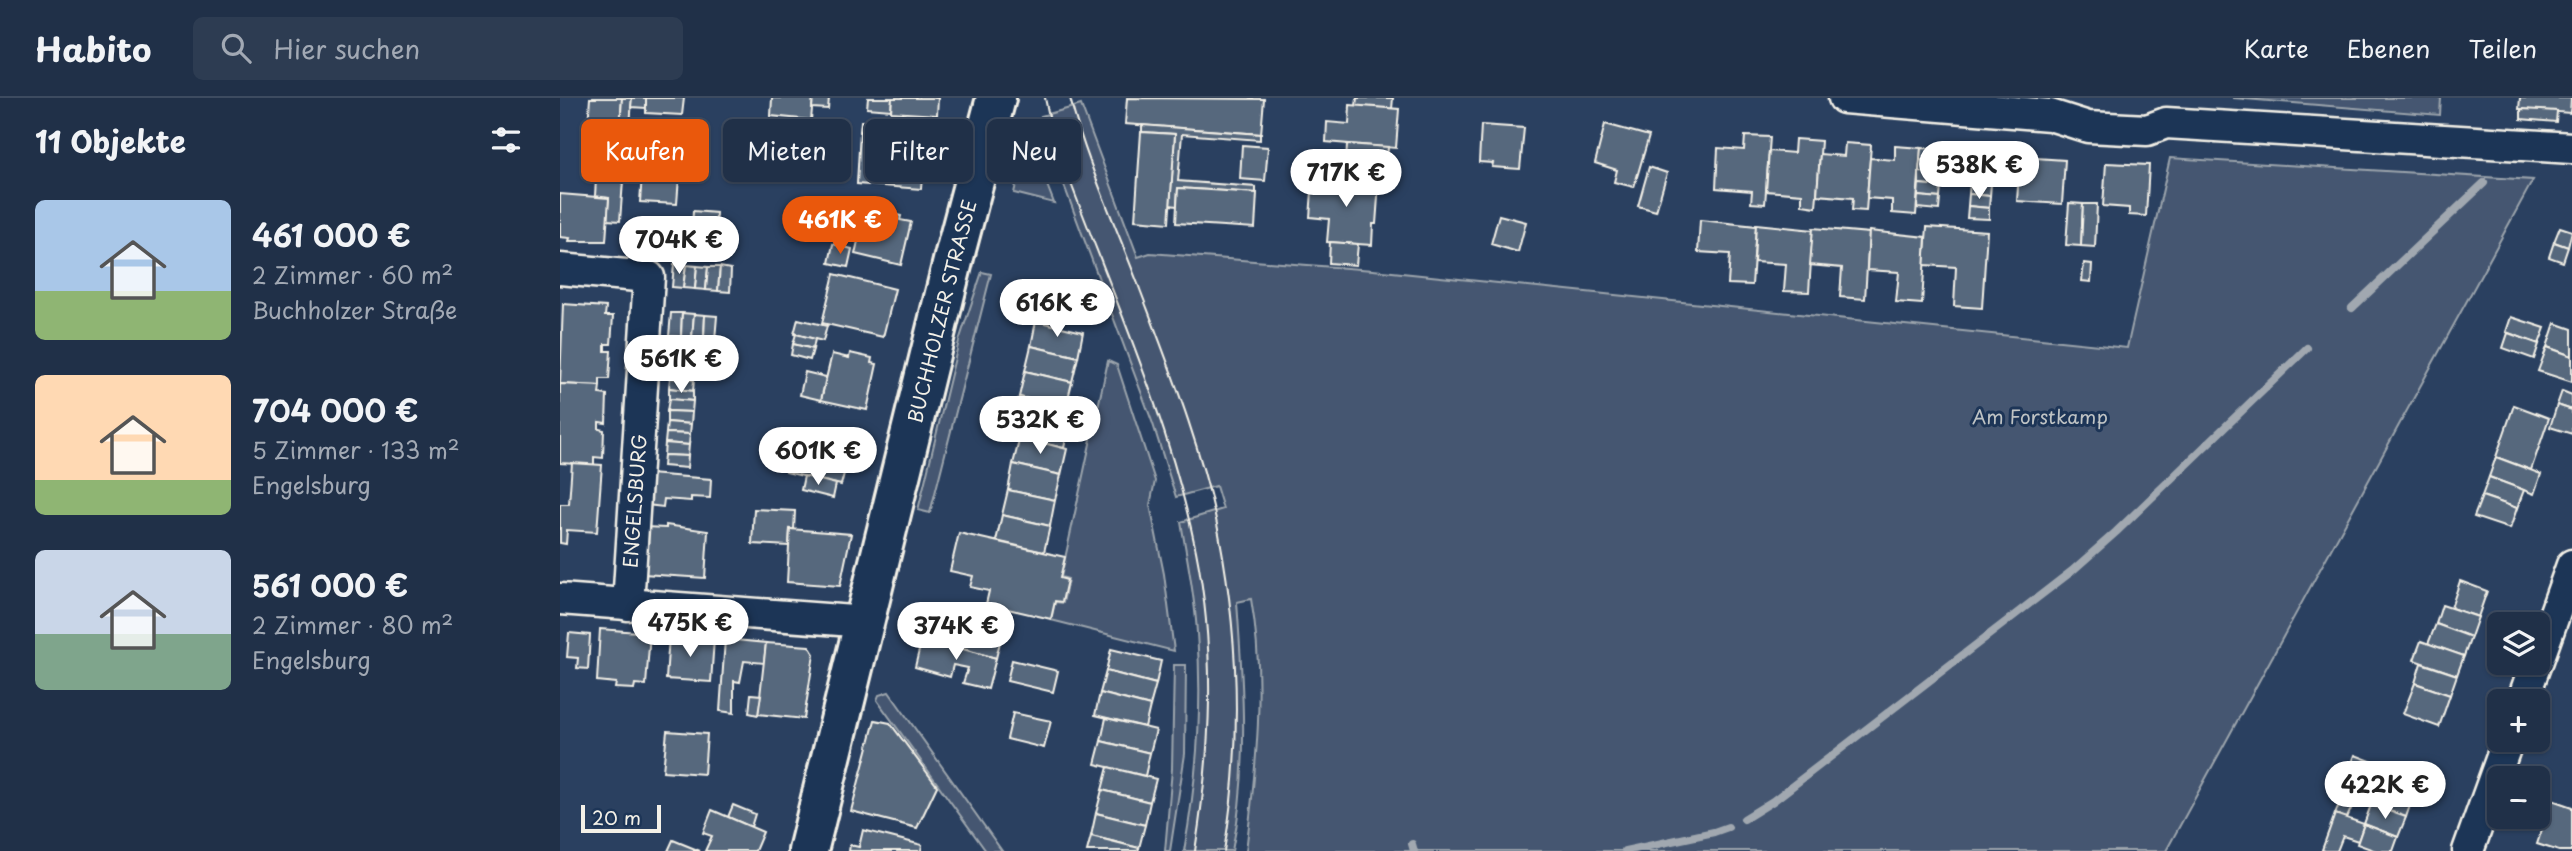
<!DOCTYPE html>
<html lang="de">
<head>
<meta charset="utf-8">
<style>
  body { margin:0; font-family:"Playpen Sans",sans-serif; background:#2d3c52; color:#f1f3f6; height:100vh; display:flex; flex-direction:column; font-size:26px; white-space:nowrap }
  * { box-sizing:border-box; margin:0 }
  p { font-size:23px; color:#a2a9b4 }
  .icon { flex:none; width:38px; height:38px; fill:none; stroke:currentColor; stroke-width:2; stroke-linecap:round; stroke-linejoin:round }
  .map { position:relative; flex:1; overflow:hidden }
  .drawer { display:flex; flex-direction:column; background:#203048; width:560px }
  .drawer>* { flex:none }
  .banner { position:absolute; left:21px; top:21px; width:665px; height:63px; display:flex; gap:14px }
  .fabs { position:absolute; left:1927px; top:514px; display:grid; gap:14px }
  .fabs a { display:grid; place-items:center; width:63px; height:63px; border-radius:10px; background:#203048; box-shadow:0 2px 5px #0004,0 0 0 2px #3d4b60; font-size:35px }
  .scale { position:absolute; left:21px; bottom:18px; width:80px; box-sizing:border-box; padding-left:7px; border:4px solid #f4f1e8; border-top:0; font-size:19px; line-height:24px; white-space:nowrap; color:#f4f1e8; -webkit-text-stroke:5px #1d3557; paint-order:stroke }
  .price { position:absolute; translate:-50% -60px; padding:0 16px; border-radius:24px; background:#fff; color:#222; font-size:23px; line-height:46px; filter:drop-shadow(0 2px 4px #0008) }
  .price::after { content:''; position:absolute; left:50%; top:42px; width:21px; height:16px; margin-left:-10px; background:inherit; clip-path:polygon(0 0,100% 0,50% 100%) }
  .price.active { background:#ea580c; color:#fff }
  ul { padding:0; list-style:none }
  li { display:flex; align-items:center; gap:21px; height:175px; padding:0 35px }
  li span { display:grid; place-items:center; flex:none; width:196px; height:140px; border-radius:10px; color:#555 }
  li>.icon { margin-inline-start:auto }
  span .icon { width:84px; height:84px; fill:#fffc; stroke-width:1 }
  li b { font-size:30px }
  h2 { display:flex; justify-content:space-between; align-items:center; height:84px; padding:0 35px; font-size:30px }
  .pill { padding:0 24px; border-radius:10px; background:#203048; box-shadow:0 2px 5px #0004,0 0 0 2px #3d4b60; font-size:24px; line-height:63px }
  .pill.active { background:#ea580c; color:#fff }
  header { display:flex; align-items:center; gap:42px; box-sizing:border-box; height:98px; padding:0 35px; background:#203048; border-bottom:2px solid #3d4b60 }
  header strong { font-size:33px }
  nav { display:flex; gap:38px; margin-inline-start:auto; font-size:24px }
  .search { width:490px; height:63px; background:#2d3c52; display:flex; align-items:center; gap:18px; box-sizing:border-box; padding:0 24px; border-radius:10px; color:#a2a9b4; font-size:26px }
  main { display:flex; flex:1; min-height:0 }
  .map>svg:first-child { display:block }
</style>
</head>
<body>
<header>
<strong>Habito</strong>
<div class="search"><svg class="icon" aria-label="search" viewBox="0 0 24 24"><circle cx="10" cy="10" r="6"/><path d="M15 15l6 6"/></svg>Hier suchen</div>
<nav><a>Karte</a><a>Ebenen</a><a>Teilen</a></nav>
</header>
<main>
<section class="drawer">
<h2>11 Objekte<svg class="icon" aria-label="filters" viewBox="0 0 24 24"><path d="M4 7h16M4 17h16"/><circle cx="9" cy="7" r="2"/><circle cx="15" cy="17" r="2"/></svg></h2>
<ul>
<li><span style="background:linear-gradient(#a9c7e8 65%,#8fb573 0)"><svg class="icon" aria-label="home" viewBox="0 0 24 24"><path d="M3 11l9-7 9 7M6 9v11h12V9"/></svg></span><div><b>461 000 €</b><p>2 Zimmer · 60 m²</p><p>Buchholzer Straße</p></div></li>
<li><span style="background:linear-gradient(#ffd9b3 75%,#8fb573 0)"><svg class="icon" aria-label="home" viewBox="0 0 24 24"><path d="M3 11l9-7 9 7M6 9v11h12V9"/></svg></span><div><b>704 000 €</b><p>5 Zimmer · 133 m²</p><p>Engelsburg</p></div></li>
<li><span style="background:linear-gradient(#c9d6e8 60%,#7fa58c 0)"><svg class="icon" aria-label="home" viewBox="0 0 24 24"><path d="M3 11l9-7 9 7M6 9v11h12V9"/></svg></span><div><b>561 000 €</b><p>2 Zimmer · 80 m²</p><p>Engelsburg</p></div></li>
</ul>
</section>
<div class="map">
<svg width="2012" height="753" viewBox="0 0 2012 753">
  <rect width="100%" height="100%" fill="#2a4060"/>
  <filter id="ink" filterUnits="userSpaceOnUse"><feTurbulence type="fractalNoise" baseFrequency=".0143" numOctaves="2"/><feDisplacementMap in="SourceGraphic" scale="14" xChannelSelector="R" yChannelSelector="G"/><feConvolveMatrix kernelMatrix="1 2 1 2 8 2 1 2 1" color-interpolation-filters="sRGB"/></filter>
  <g filter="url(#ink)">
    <g fill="#445771" stroke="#9ca4ac" stroke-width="2">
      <polygon points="1673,0 1881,0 1880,17"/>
      <path d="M521,7l57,152 12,-4 223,17 754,78 43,-190 363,22 -367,671h-920c10,-83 20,-169 5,-252l-14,3c6,82 12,167 -5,249h-48c13,-72 19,-144 13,-218 -2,-37 -10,-74 -16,-111l42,-13 -7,-23 -40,11 -23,-73 -104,-279 -8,-29z"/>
      <polygon points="465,48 473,51 494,105 454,95"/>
      <polygon points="422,174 431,176 370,415 358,412 399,243"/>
      <polygon points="548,263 557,267 595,383 590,407 604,476 614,553 491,522 495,504 503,505 508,481 501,479"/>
      <polygon points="614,567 626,567 625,656 610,753 605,753 612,671"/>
      <polygon points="329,594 442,753 426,753 317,602 319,597"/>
    </g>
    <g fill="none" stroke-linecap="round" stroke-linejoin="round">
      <g stroke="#a1a8b0" stroke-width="8">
        <polyline points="1792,210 1924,85"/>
        <polyline points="1184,721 1213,703 1512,473 1556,434 1747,250"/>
        <polyline points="852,746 854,753"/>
        <polyline points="1065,753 1154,734 1168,729"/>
      </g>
    </g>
    <g fill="#56677d" stroke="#f4f1e8" stroke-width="2">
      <polygon points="30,0 62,0 60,30 28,27"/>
      <polygon points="62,0 72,0 70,30 60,30"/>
      <polygon points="72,0 86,0 86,10 71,9"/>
      <polygon points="86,0 124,0 122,17 86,15"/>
      <polygon points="212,0 253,0 251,22 211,18"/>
      <polygon points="253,0 269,0 268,11 252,10"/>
      <polygon points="308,0 332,0 331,12 307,10"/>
      <polygon points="332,0 378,0 377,17 331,14"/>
      <polygon points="567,0 704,1 701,36 565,26"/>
      <polygon points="797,0 833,0 832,11 796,8"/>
      <polygon points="1960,0 2011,0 2010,15 1959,11"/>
      <polygon points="790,7 839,11 836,50 766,44 767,24 789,26"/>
      <polygon points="1961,11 1997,13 1996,24 1961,21"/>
      <polygon points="301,23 322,24 321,35 300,33"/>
      <polygon points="1045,26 1089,38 1074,89 1054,84 1057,72 1035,65"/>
      <polygon points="582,27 700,36 700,42 622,36 618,83 696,89 696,95 618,90 617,108 610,107 615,36 582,34"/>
      <polygon points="921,27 964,30 960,71 932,69 933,65 919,64"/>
      <polygon points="300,33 371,38 369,56 366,56 365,66 363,66 361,91 297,86"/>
      <polygon points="581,34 615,36 609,125 575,122"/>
      <polygon points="1185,38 1210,39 1205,106 1191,105 1192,93 1156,90 1158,50 1184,52"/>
      <polygon points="1235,41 1261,43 1256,109 1242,107 1242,96 1206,93 1209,53 1234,55"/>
      <polygon points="1285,45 1311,47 1306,113 1292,112 1293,100 1257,97 1260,56 1284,58"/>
      <polygon points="787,46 828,49 825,85 763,81 764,65 786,66"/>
      <polygon points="682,47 708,49 705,83 680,81"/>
      <polygon points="1335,48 1361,50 1356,117 1332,115 1332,102 1307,100 1310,60 1335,62"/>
      <polygon points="1412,48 1434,50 1433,62 1412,60"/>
      <polygon points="1361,50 1383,51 1382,64 1360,62"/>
      <polygon points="1460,59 1505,62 1502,106 1457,103"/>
      <polygon points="1412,60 1433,62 1432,74 1411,72"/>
      <polygon points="1360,62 1382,64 1381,76 1359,74"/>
      <polygon points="83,63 120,66 117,106 80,104"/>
      <polygon points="1546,65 1589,67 1586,118 1569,117 1569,110 1543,108"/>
      <polygon points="1089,69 1107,75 1096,113 1078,108"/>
      <polygon points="1411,72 1432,74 1431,86 1410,84"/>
      <polygon points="1359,74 1381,76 1381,88 1359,86"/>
      <polygon points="753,80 819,85 816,126 813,126 812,147 767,144 769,121 750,119"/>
      <polygon points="36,81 63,83 60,123 47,122 49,100 35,98"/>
      <polygon points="1410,84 1431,86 1430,98 1409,96"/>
      <polygon points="1359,86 1381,88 1380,100 1358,98"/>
      <polygon points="618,90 697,95 695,130 616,125"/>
      <polygon points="0,96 49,100 46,143 9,143 10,140 0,139"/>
      <polygon points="1409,96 1430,98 1429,110 1408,108"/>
      <polygon points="1358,98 1380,100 1379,112 1357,110"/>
      <polygon points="1509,105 1523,106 1521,148 1506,147"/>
      <polygon points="1523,106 1537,106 1535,149 1521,148"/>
      <polygon points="1408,108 1429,110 1429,121 1407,120"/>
      <polygon points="318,112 341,118 340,122 351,124 341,167 295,156 305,113 317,116"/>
      <polygon points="133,113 156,115 155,133 132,131"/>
      <polygon points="939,117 966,124 958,154 931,146"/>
      <polygon points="1140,122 1196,128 1192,187 1168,186 1170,156 1138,154"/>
      <polygon points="1196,126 1253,132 1249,194 1224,193 1226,166 1194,164"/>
      <polygon points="1367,129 1427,133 1422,210 1394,208 1396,169 1364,167"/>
      <polygon points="2000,129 2012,133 2008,149 1994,144"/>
      <polygon points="1253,130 1309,135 1305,201 1280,199 1282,170 1250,167"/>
      <polygon points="1309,133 1366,139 1362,206 1336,204 1339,174 1307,172"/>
      <polygon points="770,144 798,146 796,167 769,165"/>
      <polygon points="1994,144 2008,149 2003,164 1989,159"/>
      <polygon points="273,146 292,151 288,169 269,165"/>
      <polygon points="1524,165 1532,166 1531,184 1522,183"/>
      <polygon points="114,166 126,167 123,190 112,189"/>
      <polygon points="126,167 137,168 135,191 123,190"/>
      <polygon points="137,168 148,169 146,192 135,191"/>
      <polygon points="148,169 160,169 158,193 146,192"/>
      <polygon points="160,169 171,171 170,194 158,193"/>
      <polygon points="274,176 335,191 323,239 262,225"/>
      <polygon points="3,206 46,209 45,218 53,218 51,246 45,246 45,253 51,253 49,281 40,281 40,288 0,286"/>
      <polygon points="111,215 122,215 121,239 109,238"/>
      <polygon points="122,215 134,216 132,240 121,239"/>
      <polygon points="134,216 145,217 144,241 132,240"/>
      <polygon points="145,217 157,218 155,242 144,241"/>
      <polygon points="1951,219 1985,230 1979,246 1946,234"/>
      <polygon points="238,221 267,228 263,243 234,236"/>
      <polygon points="476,223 523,234 518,259 471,248"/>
      <polygon points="1995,225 2012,231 2012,258 1987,249"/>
      <polygon points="1948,235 1979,246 1974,261 1943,250"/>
      <polygon points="236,236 255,241 253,251 233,246"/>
      <polygon points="111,239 136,241 135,259 110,257"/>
      <polygon points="233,246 253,251 250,262 231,257"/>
      <polygon points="471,248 518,259 512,284 465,273"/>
      <polygon points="1987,249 2012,258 2012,284 1978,273"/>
      <polygon points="290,255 312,260 311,265 317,266 307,312 261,302 272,256 289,260"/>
      <polygon points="112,257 136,259 135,270 111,269"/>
      <polygon points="111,269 135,270 134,282 110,280"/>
      <polygon points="465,273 512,284 506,309 459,299"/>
      <polygon points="245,274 266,279 261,302 240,297"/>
      <polygon points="110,280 134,282 133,293 109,290"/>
      <polygon points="0,286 40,288 39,296 47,297 46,325 39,324 39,331 44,332 43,360 34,359 34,367 0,365"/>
      <polygon points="109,290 133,293 133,303 109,301"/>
      <polygon points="2002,293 2012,297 2012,312 1997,307"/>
      <polygon points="459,299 506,309 500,335 453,324"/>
      <polygon points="109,301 133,303 132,314 107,313"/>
      <polygon points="1954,307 1989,320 1971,372 1936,359"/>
      <polygon points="1997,307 2012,312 2012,336 1990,329"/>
      <polygon points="107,313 132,314 131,326 107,324"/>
      <polygon points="107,324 131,326 130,336 106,335"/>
      <polygon points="475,329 507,336 504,350 472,343"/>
      <polygon points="251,333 292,343 287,361 284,360 282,367 286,368 281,387 226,374 227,361 234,341 248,345"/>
      <polygon points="106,335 130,336 129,347 105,345"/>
      <polygon points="460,339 507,351 501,377 453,366"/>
      <polygon points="105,345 129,347 128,358 104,357"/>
      <polygon points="104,357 128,358 127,370 103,368"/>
      <polygon points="1936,359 1981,376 1974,396 1929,379"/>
      <polygon points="12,365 42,367 37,434 7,432 6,446 0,445 0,406 9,406"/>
      <polygon points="453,366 501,377 495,402 448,392"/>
      <polygon points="89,376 151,381 150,400 131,399 131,403 104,401 103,409 87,407"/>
      <polygon points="244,378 276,386 273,400 241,392"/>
      <polygon points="1929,379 1964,392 1957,410 1922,398"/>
      <polygon points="448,392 495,402 490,428 442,417"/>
      <polygon points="1922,398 1957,410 1950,431 1914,419"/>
      <polygon points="194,411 235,413 234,432 230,431 229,448 192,446"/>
      <polygon points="442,417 490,428 484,454 436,443"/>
      <polygon points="106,427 148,433 145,480 83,476 85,429 106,430"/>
      <polygon points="230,431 291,436 280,488 227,484"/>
      <polygon points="399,435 505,459 500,480 507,482 502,504 495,503 491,521 426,506 429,493 410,489 413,478 390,473"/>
      <polygon points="1900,483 1927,493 1918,519 1891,510"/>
      <polygon points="1882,507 1918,519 1911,539 1876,526"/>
      <polygon points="370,511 405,520 403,530 441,540 436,560 362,540"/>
      <polygon points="1876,526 1911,539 1904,558 1868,546"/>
      <polygon points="40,531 90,535 86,587 75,586 74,591 55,590 56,585 37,583"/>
      <polygon points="9,535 30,537 28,571 17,570 18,560 7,559"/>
      <polygon points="109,538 154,541 151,584 106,581"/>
      <polygon points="362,540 436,560 428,591 403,585 408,570 393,567 390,579 355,569"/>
      <polygon points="165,541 206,545 204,565 184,563 180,584 174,583 174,615 160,613"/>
      <polygon points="1861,543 1904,558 1897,577 1854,562"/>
      <polygon points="206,545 249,548 254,556 244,621 198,616"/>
      <polygon points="551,551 601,563 596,586 546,573"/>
      <polygon points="452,562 498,573 493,594 447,583"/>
      <polygon points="1861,565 1897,577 1890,597 1855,585"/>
      <polygon points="546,573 596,586 590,608 540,595"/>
      <polygon points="1855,585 1890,597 1879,629 1843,616"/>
      <polygon points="540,595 590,608 585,629 535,617"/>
      <polygon points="191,596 201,597 198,617 189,615"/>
      <polygon points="453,615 491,623 484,650 447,641"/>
      <polygon points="546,620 596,632 590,655 541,643"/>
      <polygon points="315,622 330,625 377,688 357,730 291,713"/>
      <polygon points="107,633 147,636 144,676 103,673"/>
      <polygon points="541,643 590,655 585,678 535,666"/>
      <polygon points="1795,657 1824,668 1818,687 1788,676"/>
      <polygon points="1824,668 1859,681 1853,699 1818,687"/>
      <polygon points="548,669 596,681 590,704 542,692"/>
      <polygon points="1788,676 1853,699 1846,719 1781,695"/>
      <polygon points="542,692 590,704 585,727 536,715"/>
      <polygon points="1782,699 1794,704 1787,720 1775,716"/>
      <polygon points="1992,702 2012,709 2012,753 1999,753 1977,746"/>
      <polygon points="173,707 195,716 191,729 168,719"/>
      <polygon points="1811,707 1846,719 1838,739 1804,726"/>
      <polygon points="152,712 203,734 195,753 145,753 152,738 143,735"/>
      <polygon points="536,715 585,727 579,750 531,738"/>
      <polygon points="1775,716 1804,726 1798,743 1783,738 1777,753 1765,753 1762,752"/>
      <polygon points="1804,726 1838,739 1833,753 1816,753 1797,746"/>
      <polygon points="303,732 362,747 361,753 289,753 290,747 299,749"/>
      <polygon points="531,738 579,750 578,753 527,753"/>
      <polygon points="113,742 140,753 108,753"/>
    </g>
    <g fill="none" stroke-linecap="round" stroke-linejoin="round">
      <defs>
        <g id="minor">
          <polyline points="1284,0 1490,17 1528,29 1587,32 1606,25 2012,50"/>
          <polyline points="0,171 89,179 68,507"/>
          <polyline points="0,501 306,524"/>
          <polyline points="1978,562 2012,467"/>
          <polyline points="1962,604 1976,565"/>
          <polyline points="1908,753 1948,642"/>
        </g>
        <g id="major">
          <path id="s1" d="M248,753l146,-594 42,-159"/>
        </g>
      </defs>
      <use href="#minor" stroke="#f4f1e8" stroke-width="35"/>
      <use href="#major" stroke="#f4f1e8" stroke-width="44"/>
      <use href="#minor" stroke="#1d3557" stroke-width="30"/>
      <use href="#major" stroke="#1d3557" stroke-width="38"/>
      <g stroke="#f4f1e8" stroke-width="2">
        <path d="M485,0l8,37 11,30c47,126 105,253 132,386 20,100 15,200 -1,300"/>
        <path d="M510,0c16,64 48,132 71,194 30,79 62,160 78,242 20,105 23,212 5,317"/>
      </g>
    </g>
  </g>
  <g text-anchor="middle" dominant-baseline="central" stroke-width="6" stroke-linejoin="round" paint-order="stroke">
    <g font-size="19" fill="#f4f1e8" stroke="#1d3557">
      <text stroke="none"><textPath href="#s1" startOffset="556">BUCHHOLZER STRASSE</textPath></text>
      <text transform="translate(74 403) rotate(-86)">ENGELSBURG</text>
    </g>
    <g font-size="19" fill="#bfc3c4" stroke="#1d3557">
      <text x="1480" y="318">Am Forstkamp</text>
    </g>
  </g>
</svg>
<div class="fabs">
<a><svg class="icon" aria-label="layers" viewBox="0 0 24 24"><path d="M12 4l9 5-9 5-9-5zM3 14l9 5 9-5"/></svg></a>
<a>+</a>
<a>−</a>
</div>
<div class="scale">20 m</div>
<b class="price" style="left:1419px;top:103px">538K €</b>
<b class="price" style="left:786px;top:111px">717K €</b>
<b class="price active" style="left:280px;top:158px">461K €</b>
<b class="price" style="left:119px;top:178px">704K €</b>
<b class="price" style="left:497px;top:241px">616K €</b>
<b class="price" style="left:121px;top:297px">561K €</b>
<b class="price" style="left:480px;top:358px">532K €</b>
<b class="price" style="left:258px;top:389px">601K €</b>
<b class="price" style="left:130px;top:561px">475K €</b>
<b class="price" style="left:396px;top:564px">374K €</b>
<b class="price" style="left:1825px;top:723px">422K €</b>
<div class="banner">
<a class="pill active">Kaufen</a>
<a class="pill">Mieten</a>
<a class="pill">Filter</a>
<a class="pill">Neu</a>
</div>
</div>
</main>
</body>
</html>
